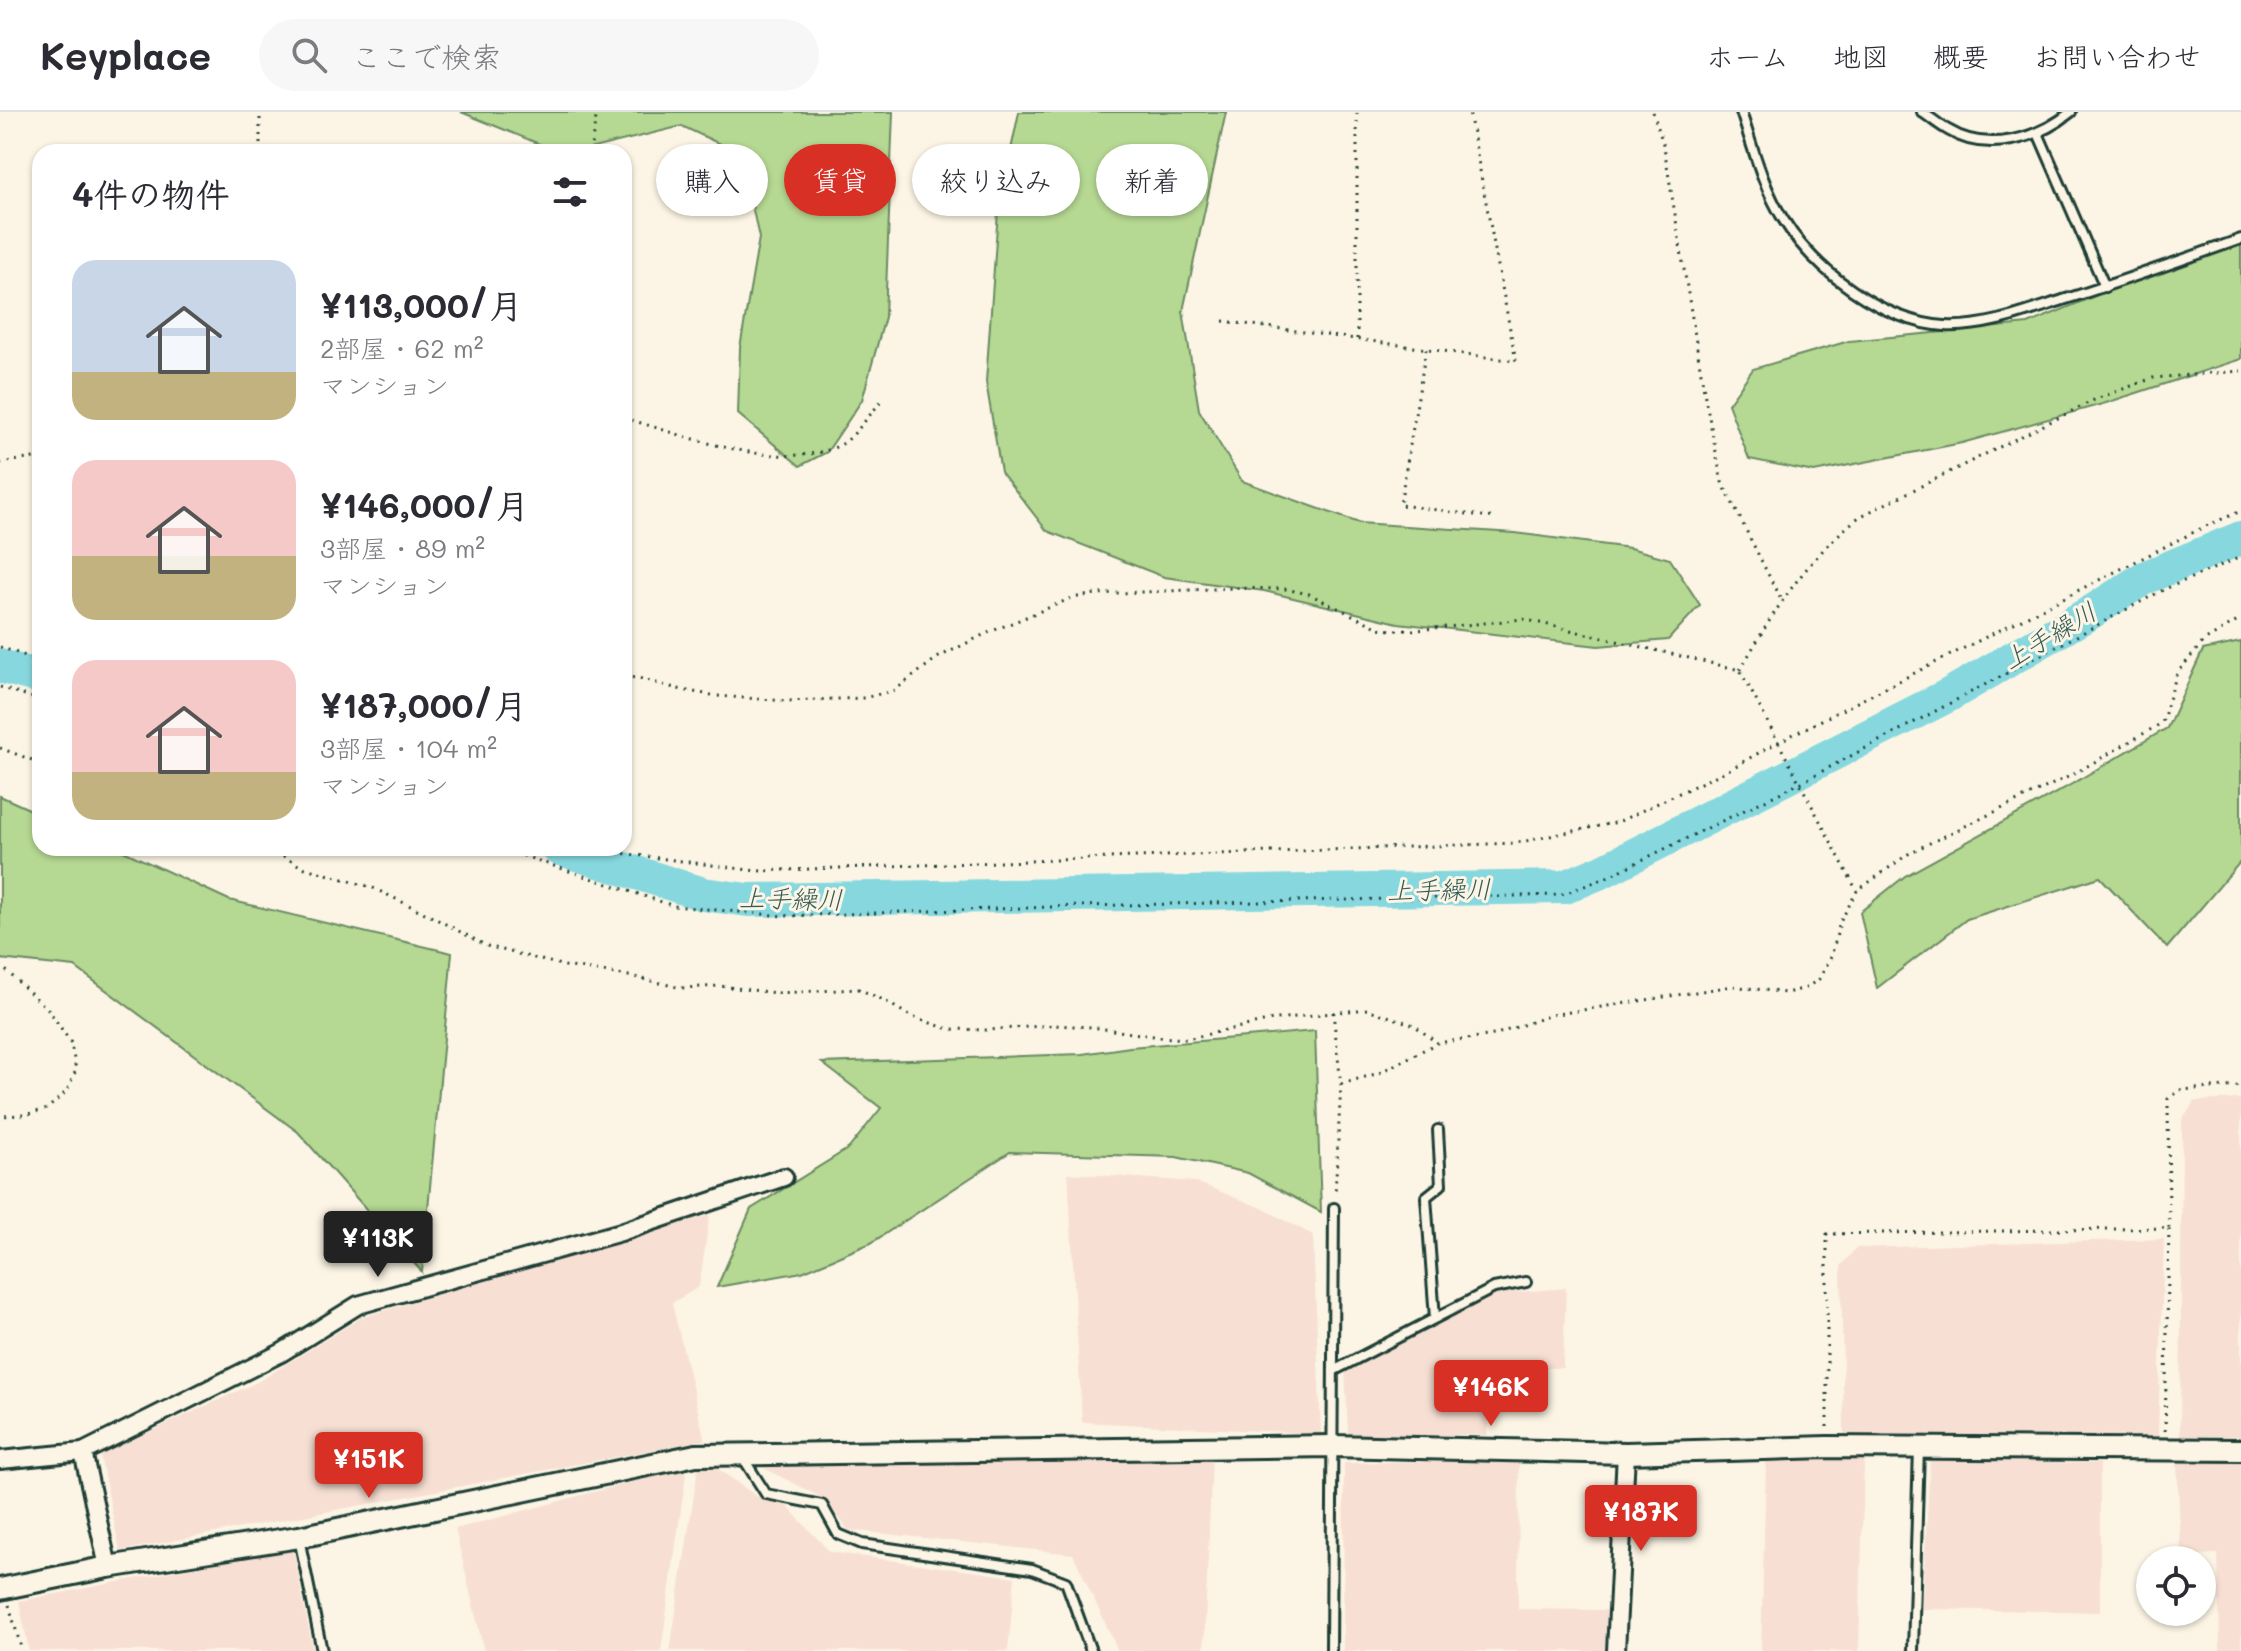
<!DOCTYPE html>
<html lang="ja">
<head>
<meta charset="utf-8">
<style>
  body { margin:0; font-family:Mali,"Klee One",sans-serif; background:#f7f7f7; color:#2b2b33; height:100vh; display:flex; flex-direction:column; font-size:30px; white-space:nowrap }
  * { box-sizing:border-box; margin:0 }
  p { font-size:26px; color:#7c7c81 }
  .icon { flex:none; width:44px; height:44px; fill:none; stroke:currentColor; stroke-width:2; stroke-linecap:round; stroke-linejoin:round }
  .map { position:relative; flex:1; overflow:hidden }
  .sheet { position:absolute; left:32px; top:32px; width:600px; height:712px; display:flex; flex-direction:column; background:#fff; border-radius:24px; box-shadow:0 2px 6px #0004 }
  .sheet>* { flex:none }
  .banner { position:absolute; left:656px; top:32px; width:760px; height:72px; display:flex; gap:16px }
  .controls { position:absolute; left:2136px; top:1434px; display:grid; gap:16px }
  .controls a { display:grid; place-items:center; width:80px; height:80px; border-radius:50%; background:#fff; box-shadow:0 2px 6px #0004; font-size:40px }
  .price { position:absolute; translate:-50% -68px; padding:0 18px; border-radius:8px; background:#d93025; color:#fff; font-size:26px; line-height:52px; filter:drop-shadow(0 2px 4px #0008) }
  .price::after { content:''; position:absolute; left:50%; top:48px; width:24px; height:18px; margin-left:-12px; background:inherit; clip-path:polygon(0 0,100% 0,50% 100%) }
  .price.active { background:#222; color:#fff }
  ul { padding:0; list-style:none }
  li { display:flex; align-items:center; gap:24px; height:200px; padding:0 40px }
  li span { display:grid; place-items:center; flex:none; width:224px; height:160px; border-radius:24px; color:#555 }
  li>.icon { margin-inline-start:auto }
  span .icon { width:96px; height:96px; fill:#fffc; stroke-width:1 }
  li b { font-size:34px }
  h2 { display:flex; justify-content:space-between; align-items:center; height:96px; padding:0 40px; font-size:34px }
  .tag { padding:0 28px; border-radius:36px; background:#fff; box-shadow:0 2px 6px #0004; font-size:28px; line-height:72px }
  .tag.active { background:#d93025; color:#fff }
  header { display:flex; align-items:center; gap:48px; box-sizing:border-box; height:112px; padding:0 40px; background:#fff; border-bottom:2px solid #e1e1e2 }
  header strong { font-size:38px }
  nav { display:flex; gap:44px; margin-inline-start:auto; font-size:28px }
  .search { width:560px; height:72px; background:#f7f7f7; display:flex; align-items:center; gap:20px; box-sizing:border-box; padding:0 28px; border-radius:44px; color:#7c7c81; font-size:30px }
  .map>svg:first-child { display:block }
</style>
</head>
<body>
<header>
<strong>Keyplace</strong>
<div class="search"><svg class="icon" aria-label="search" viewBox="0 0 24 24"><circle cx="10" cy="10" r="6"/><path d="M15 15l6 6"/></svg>ここで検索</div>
<nav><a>ホーム</a><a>地図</a><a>概要</a><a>お問い合わせ</a></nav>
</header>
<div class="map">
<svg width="2241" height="1539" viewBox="0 0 2241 1539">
  <rect width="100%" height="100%" fill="#fcf5e5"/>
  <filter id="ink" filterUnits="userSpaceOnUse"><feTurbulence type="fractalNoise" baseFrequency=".0125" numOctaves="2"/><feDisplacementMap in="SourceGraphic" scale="16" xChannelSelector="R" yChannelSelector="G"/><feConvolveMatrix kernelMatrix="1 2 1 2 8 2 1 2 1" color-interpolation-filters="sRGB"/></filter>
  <g filter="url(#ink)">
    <g fill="#f7e0d3">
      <polygon points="2241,987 2241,1324 2180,1325 2182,1008 2195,989"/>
      <polygon points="1068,1061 1196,1070 1262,1096 1313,1123 1321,1322 1082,1310"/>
      <polygon points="710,1103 699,1175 672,1191 705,1328 120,1439 100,1343 259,1269 362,1205"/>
      <polygon points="2164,1127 2158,1324 1844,1322 1841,1154 1856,1136"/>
      <polygon points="1566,1176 1563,1256 1491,1256 1487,1323 1348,1323 1345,1257 1495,1182"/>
      <polygon points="1212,1345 1204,1539 1118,1539 1073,1442 848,1418 826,1388 752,1350"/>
      <polygon points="1519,1348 1518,1497 1607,1498 1605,1539 1343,1539 1344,1351"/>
      <polygon points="1766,1348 1864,1348 1859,1539 1761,1539"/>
      <polygon points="1930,1348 2100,1351 2100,1500 1922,1497"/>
      <polygon points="2241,1349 2241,1539 2220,1539 2218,1442 2181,1444 2177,1350"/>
      <polygon points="710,1351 756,1384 787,1394 830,1440 1015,1465 1008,1539 670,1539 698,1356"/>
      <polygon points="687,1355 661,1539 484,1539 455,1417"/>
      <polygon points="293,1436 313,1539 29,1539 19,1489"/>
    </g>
    <g fill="#b5d892" stroke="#6a8a63" stroke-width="2">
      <polygon points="461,0 893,0 885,205 862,288 827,340 800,354 738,302 740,236 759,126 741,42 682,14 577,40 559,40"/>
      <polygon points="1019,0 1226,0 1183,199 1199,298 1242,369 1359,411 1515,421 1630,436 1670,447 1700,493 1668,528 1598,534 1398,511 1264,479 1164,465 1047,419 1001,360 986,270 998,99"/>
      <polygon points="2224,130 2241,132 2241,247 2106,291 1962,331 1814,360 1749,347 1728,292 1753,257 1849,229 2028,212"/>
      <polygon points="2241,530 2241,749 2167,836 2100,765 1967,807 1877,876 1860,800 1905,764 2065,676 2167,616 2203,538"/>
      <polygon points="0,684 40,702 40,736 117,736 229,788 452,841 422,1160 298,1020 75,855 0,847"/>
      <polygon points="1315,919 1321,1100 1248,1061 1176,1045 1010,1040 871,1131 802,1160 717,1175 751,1097 849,1036 881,996 822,951 1082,942 1130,935"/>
    </g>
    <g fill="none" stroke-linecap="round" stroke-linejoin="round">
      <g stroke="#86d8de" stroke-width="34">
        <polyline points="0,554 40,565"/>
        <polyline points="558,736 703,782 748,788 1565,775 1603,759 1949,583 2093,499 2144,466 2241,426"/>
      </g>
      <defs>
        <g id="service">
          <path d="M1741,0c12,36 22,75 42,107 32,52 100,103 162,107 40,2 81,-14 118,-26 60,-19 119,-40 178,-61"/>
          <path d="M1922,0c9,6 17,13 26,18 39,24 90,9 123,-18"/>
          <polyline points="2038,21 2105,175"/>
          <polyline points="1435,1206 1426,1085 1441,1073 1438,1018"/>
          <polyline points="1333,1259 1494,1176 1526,1170"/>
          <polyline points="742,1344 766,1382 822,1393 838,1422 862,1432 1032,1457 1066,1470 1091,1539"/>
          <polyline points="299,1426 322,1539"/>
          <polyline points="1331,1539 1334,1096"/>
          <polyline points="1913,1539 1919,1336"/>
        </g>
        <g id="minor">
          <polyline points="83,1340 108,1455"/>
          <polyline points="0,1348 83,1340 281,1241 358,1193 621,1120 784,1065"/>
          <polyline points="1616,1539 1626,1341"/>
        </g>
        <polyline id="tertiary" points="0,1477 108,1455 299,1425 696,1343 1332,1334 1626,1341 1827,1335 2241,1338"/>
      </defs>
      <use href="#service" stroke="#1f3d34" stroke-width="14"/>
      <use href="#minor" stroke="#1f3d34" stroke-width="22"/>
      <use href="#tertiary" stroke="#1f3d34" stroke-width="26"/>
      <g stroke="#1f3d34" stroke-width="3" stroke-dasharray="2 6" stroke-linecap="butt">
        <polyline points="1653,0 1664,35 1705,285 1722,370 1781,488"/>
        <polyline points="260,40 260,0"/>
        <polyline points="590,40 597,0"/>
        <polyline points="1223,209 1516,249 1469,0"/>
        <polyline points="1357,227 1357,0"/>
        <polyline points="1426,237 1400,393 1497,406"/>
        <path d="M624,306c61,17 158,57 218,26 11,-6 33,-36 42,-46"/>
        <polyline points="0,351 40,345"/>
        <polyline points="0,535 40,549"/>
        <path d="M1740,558c34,-59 65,-110 119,-153l237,-118 57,-21 88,-7"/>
        <polyline points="624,565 638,566 682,578 717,584 788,589 864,586 895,578 937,546 985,522 1072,486 1096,482 1236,476 1285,477 1309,482 1379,516 1392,518 1417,518 1523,507 1740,558 1857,779"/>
        <polyline points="0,575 40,588"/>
        <polyline points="0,636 40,651"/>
        <polyline points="269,736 302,755 371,775 421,799 487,834 565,854 635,865 681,876 721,874 776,881 859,877 883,888 912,905 949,917 989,918 1054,913 1091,915 1160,925 1186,927 1277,907 1367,897 1414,913 1437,931"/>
        <polyline points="500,736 674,794 783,804 1083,794 1561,783 1605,766 1800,671 2165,477 2241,445"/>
        <polyline points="601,736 613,740 757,759 1516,731 1618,710 1732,656 1778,630 2206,414 2241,399"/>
        <polyline points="0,853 48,897 71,931 76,958 67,979 47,997 24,1003 0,1004"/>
        <polyline points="1333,900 1341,972 1335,1083"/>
        <polyline points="1341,972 1379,961 1437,931 1494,923 1551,903 1733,874 1786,881 1806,876 1819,867 1831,845 1840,810 1857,779 1911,740 2072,663 2162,611 2177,561 2204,529 2241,507"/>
        <polyline points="2169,1116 2168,987 2179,978 2241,974"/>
        <polyline points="1827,1315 1827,1122 2169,1116 2165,1320"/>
        <polyline points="9,1493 22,1539"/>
      </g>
      <use href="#service" stroke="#fcf5e5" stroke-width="8"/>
      <use href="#minor" stroke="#fcf5e5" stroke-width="16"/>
      <use href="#tertiary" stroke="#fcf5e5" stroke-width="20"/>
    </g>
  </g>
  <g text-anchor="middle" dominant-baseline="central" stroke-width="6" stroke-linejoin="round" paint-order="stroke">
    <g font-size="26" font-style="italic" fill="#345c56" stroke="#fcf5e5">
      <text transform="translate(2049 523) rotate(-31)">上手繰川</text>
      <text transform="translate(1439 777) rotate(-1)">上手繰川</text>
      <text transform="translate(791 786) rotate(1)">上手繰川</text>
    </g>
  </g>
</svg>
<div class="controls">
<a><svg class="icon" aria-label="locate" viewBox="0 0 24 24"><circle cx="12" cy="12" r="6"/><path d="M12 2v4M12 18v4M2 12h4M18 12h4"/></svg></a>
</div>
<b class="price active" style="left:378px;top:1167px">¥113K</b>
<b class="price" style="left:1491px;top:1316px">¥146K</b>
<b class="price" style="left:369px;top:1388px">¥151K</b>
<b class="price" style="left:1641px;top:1441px">¥187K</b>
<div class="banner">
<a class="tag">購入</a>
<a class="tag active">賃貸</a>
<a class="tag">絞り込み</a>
<a class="tag">新着</a>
</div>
<section class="sheet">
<h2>4件の物件<svg class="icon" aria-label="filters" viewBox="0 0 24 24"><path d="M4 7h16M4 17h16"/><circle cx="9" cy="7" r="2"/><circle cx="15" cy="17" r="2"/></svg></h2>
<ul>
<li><span style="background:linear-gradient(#c9d6e8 70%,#c2b280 0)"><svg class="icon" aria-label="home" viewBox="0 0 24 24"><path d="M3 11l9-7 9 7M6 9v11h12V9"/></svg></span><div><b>¥113,000/月</b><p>2部屋 · 62 m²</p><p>マンション</p></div></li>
<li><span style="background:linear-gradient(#f6c9c9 60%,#c2b280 0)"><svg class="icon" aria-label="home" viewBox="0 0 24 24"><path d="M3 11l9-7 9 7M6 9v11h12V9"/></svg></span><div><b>¥146,000/月</b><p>3部屋 · 89 m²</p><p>マンション</p></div></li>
<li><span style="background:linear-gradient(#f6c9c9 70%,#c2b280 0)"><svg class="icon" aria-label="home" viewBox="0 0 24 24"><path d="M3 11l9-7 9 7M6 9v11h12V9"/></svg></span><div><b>¥187,000/月</b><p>3部屋 · 104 m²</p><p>マンション</p></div></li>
</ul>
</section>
</div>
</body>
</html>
